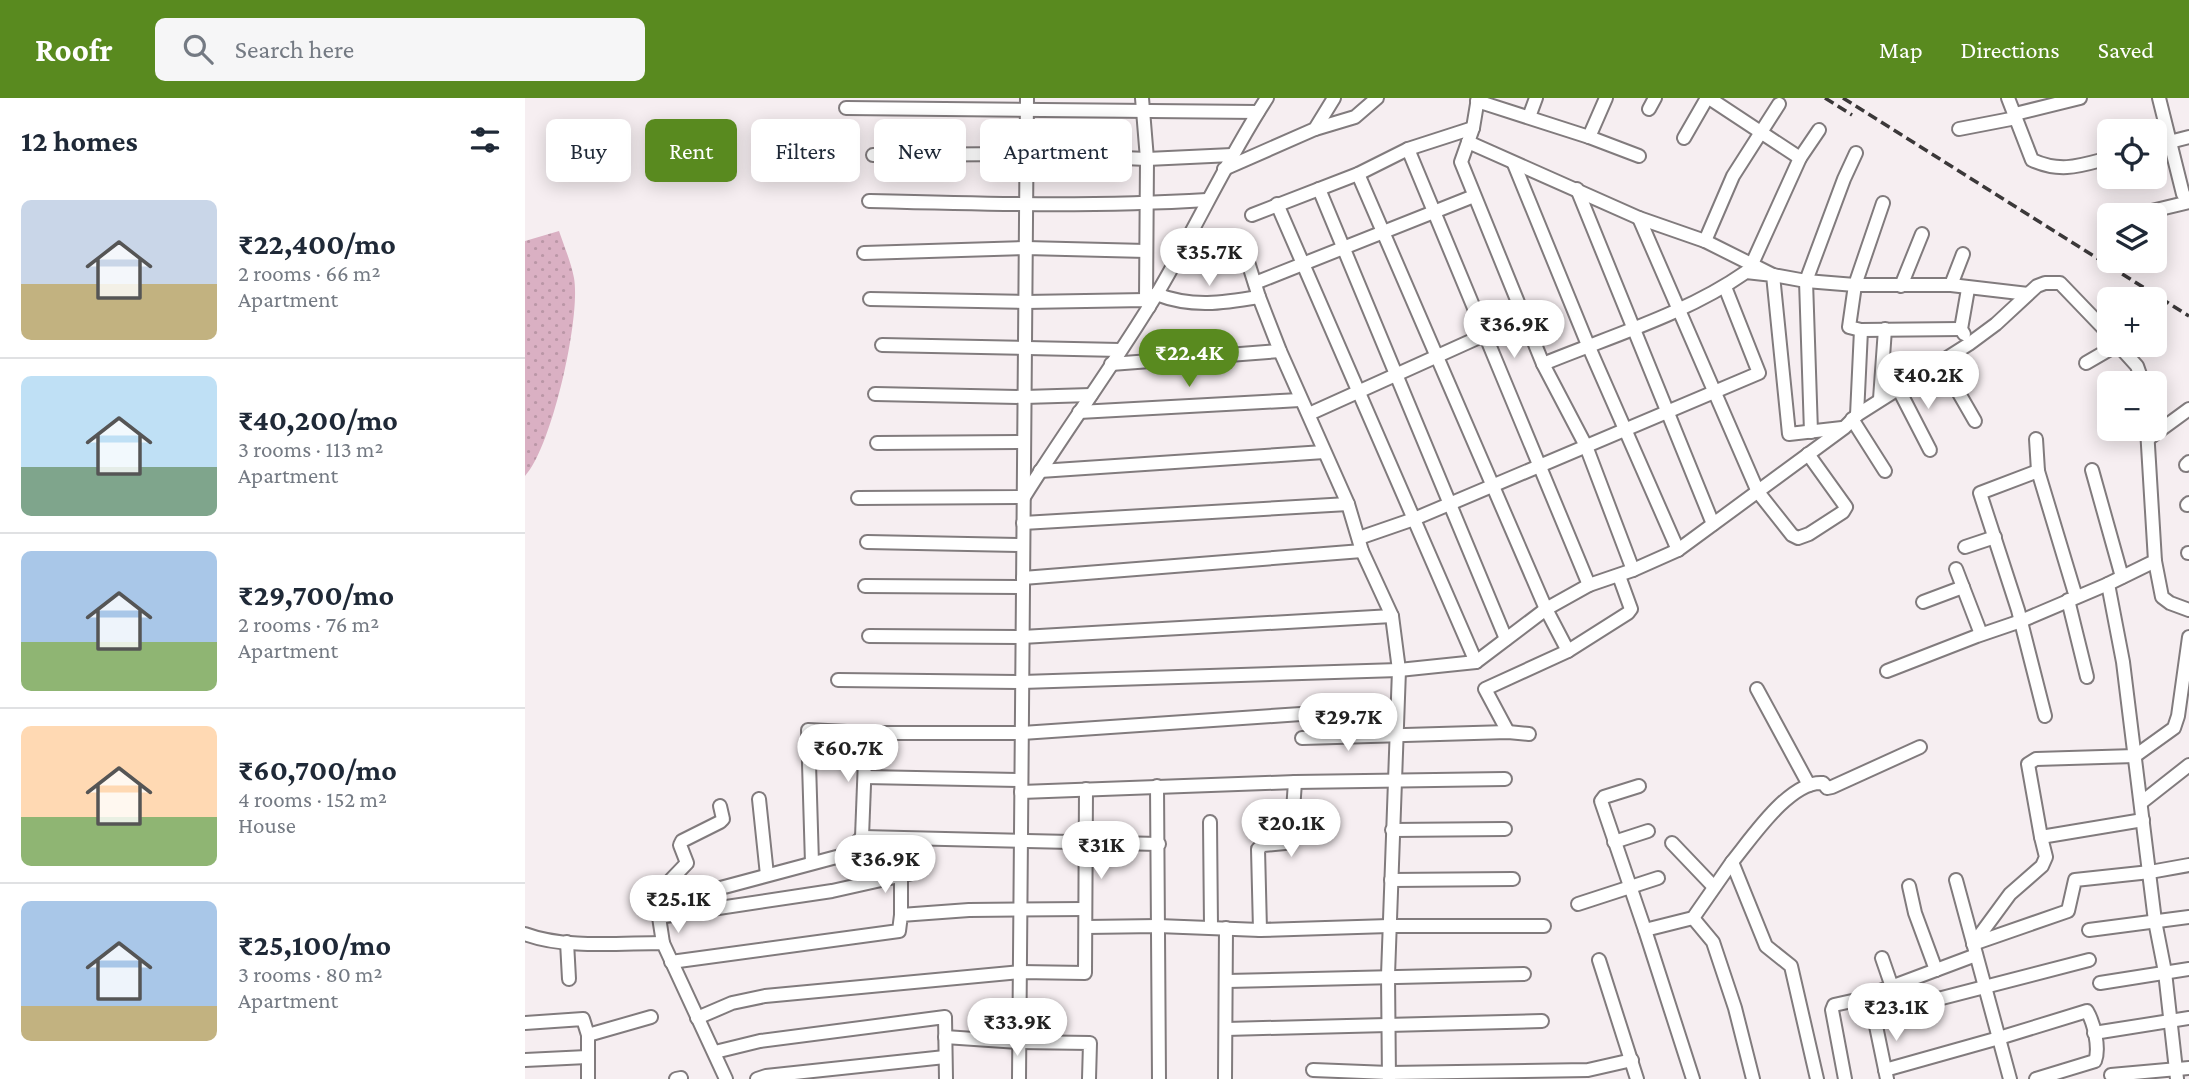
<!DOCTYPE html>
<html lang="en">
<head>
<meta charset="utf-8">
<style>
  body { margin:0; font-family:"Crimson Pro",serif; background:#f6f6f7; color:#1f2937; height:100vh; display:flex; flex-direction:column; font-size:26px; white-space:nowrap }
  * { box-sizing:border-box; margin:0 }
  p { font-size:23px; color:#747a83 }
  .icon { flex:none; width:38px; height:38px; fill:none; stroke:currentColor; stroke-width:2; stroke-linecap:round; stroke-linejoin:round }
  .map { position:relative; flex:1; overflow:hidden }
  .sheet { display:flex; flex-direction:column; background:#fff; width:525px }
  .sheet>* { flex:none }
  .top-card { position:absolute; left:21px; top:21px; width:665px; height:63px; display:flex; gap:14px }
  .fabs { position:absolute; left:1572px; top:21px; display:grid; gap:14px }
  .fabs a { display:grid; place-items:center; width:70px; height:70px; border-radius:10px; background:#fff; box-shadow:0 4px 18px #0003; font-size:35px }
  .price { position:absolute; translate:-50% -60px; padding:0 16px; border-radius:24px; background:#fff; color:#222; font-size:23px; line-height:46px; filter:drop-shadow(0 2px 4px #0008) }
  .price::after { content:''; position:absolute; left:50%; top:42px; width:21px; height:16px; margin-left:-10px; background:inherit; clip-path:polygon(0 0,100% 0,50% 100%) }
  .price.active { background:#598a1f; color:#fff }
  ul { padding:0; list-style:none }
  li { display:flex; align-items:center; gap:21px; height:175px; padding:0 21px }
  li+li { border-top:2px solid #e0e1e3 }
  li span { display:grid; place-items:center; flex:none; width:196px; height:140px; border-radius:10px; color:#555 }
  li>.icon { margin-inline-start:auto }
  span .icon { width:84px; height:84px; fill:#fffc; stroke-width:1 }
  li b { font-size:30px }
  h2 { display:flex; justify-content:space-between; align-items:center; height:84px; padding:0 21px; font-size:30px }
  .chip { padding:0 24px; border-radius:10px; background:#fff; box-shadow:0 4px 18px #0003; font-size:24px; line-height:63px }
  .chip.active { background:#598a1f; color:#fff }
  header { display:flex; align-items:center; gap:42px; box-sizing:border-box; height:98px; padding:0 35px; background:#598a1f; color:#fff }
  header strong { font-size:33px }
  nav { display:flex; gap:38px; margin-inline-start:auto; font-size:24px }
  .search { width:490px; height:63px; background:#f6f6f7; display:flex; align-items:center; gap:18px; box-sizing:border-box; padding:0 24px; border-radius:10px; color:#747a83; font-size:26px }
  main { display:flex; flex:1; min-height:0 }
  .map>svg:first-child { display:block }
</style>
</head>
<body>
<header>
<strong>Roofr</strong>
<div class="search"><svg class="icon" aria-label="search" viewBox="0 0 24 24"><circle cx="10" cy="10" r="6"/><path d="M15 15l6 6"/></svg>Search here</div>
<nav><a>Map</a><a>Directions</a><a>Saved</a></nav>
</header>
<main>
<section class="sheet">
<h2>12 homes<svg class="icon" aria-label="filters" viewBox="0 0 24 24"><path d="M4 7h16M4 17h16"/><circle cx="9" cy="7" r="2"/><circle cx="15" cy="17" r="2"/></svg></h2>
<ul>
<li><span style="background:linear-gradient(#c9d6e8 60%,#c2b280 0)"><svg class="icon" aria-label="home" viewBox="0 0 24 24"><path d="M3 11l9-7 9 7M6 9v11h12V9"/></svg></span><div><b>₹22,400/mo</b><p>2 rooms · 66 m²</p><p>Apartment</p></div></li>
<li><span style="background:linear-gradient(#bfe0f5 65%,#7fa58c 0)"><svg class="icon" aria-label="home" viewBox="0 0 24 24"><path d="M3 11l9-7 9 7M6 9v11h12V9"/></svg></span><div><b>₹40,200/mo</b><p>3 rooms · 113 m²</p><p>Apartment</p></div></li>
<li><span style="background:linear-gradient(#a9c7e8 65%,#8fb573 0)"><svg class="icon" aria-label="home" viewBox="0 0 24 24"><path d="M3 11l9-7 9 7M6 9v11h12V9"/></svg></span><div><b>₹29,700/mo</b><p>2 rooms · 76 m²</p><p>Apartment</p></div></li>
<li><span style="background:linear-gradient(#ffd9b3 65%,#8fb573 0)"><svg class="icon" aria-label="home" viewBox="0 0 24 24"><path d="M3 11l9-7 9 7M6 9v11h12V9"/></svg></span><div><b>₹60,700/mo</b><p>4 rooms · 152 m²</p><p>House</p></div></li>
<li><span style="background:linear-gradient(#a9c7e8 75%,#c2b280 0)"><svg class="icon" aria-label="home" viewBox="0 0 24 24"><path d="M3 11l9-7 9 7M6 9v11h12V9"/></svg></span><div><b>₹25,100/mo</b><p>3 rooms · 80 m²</p><p>Apartment</p></div></li>
</ul>
</section>
<div class="map">
<svg width="1664" height="981" viewBox="0 0 1664 981">
  <defs>
    <pattern id="park-dots" width="8" height="8" patternUnits="userSpaceOnUse" patternTransform="scale(1.75)"><rect width="8" height="8" fill="#dab0c3"/><path d="M2 2h.1M6 6h.1" fill="none" stroke="#ba96a6" stroke-width="1.8" stroke-linecap="round"/></pattern>
  </defs>
  <rect width="100%" height="100%" fill="#f6eef1"/>
  <path fill="url(#park-dots)" d="M34,133c5,15 12,31 15,47 7,39 -22,169 -49,198v-235z"/>
  <g fill="none" stroke-linecap="round" stroke-linejoin="round">
    <defs>
      <g id="minor">
        <polyline points="617,0 622,61 621,202"/>
        <polyline points="953,0 948,30 936,64 1018,266 1061,348 1108,472"/>
        <polyline points="1184,0 1275,60"/>
        <path d="M1483,0l24,62c29,13 47,6 77,-2"/>
        <polyline points="1634,0 1658,96 1664,103"/>
        <polyline points="952,3 1064,39 1114,58"/>
        <polyline points="321,10 733,14"/>
        <polyline points="1124,11 1130,0"/>
        <polyline points="1490,16 1555,0"/>
        <polyline points="1004,19 1011,0"/>
        <polyline points="790,31 830,19 852,0"/>
        <polyline points="1434,31 1491,20"/>
        <polyline points="1064,39 1081,0"/>
        <polyline points="1159,40 1182,0"/>
        <polyline points="943,44 1114,120 1180,143 1248,177 1281,183 1330,187 1426,187 1503,196"/>
        <polyline points="1629,48 1664,39"/>
        <polyline points="883,51 1064,487"/>
        <polyline points="348,57 502,56 622,61 707,57"/>
        <polyline points="989,66 1063,247 1153,452"/>
        <polyline points="699,71 790,31 809,0"/>
        <polyline points="833,76 1021,511 1043,553"/>
        <polyline points="794,91 981,541"/>
        <polyline points="1052,91 1188,426"/>
        <path d="M344,103c113,3 225,6 338,-1"/>
        <polyline points="1358,105 1330,187 1324,229 1336,232 1436,231"/>
        <polyline points="752,106 951,564"/>
        <polyline points="727,117 833,76 883,51 948,30"/>
        <polyline points="1610,117 1664,104"/>
        <polyline points="1114,120 1233,394 1267,437 1273,440 1284,436 1318,414 1321,409 1283,356"/>
        <path d="M667,135c20,11 33,3 50,10l17,54 21,54 68,153 14,47 30,65 7,54 -11,305 1,104"/>
        <polyline points="1180,143 1208,78 1254,6"/>
        <polyline points="339,155 501,150 621,153"/>
        <polyline points="1227,166 1275,60 1294,32"/>
        <polyline points="730,185 949,98"/>
        <polyline points="1426,187 1438,156"/>
        <polyline points="1376,188 1397,136"/>
        <path d="M631,196c36,14 67,9 103,3"/>
        <polyline points="345,201 500,204 621,202 624,209"/>
        <polyline points="1439,236 1436,231 1443,191"/>
        <polyline points="357,247 595,252"/>
        <polyline points="1593,247 1612,268 1618,285"/>
        <polyline points="1416,264 1450,323"/>
        <polyline points="1561,265 1592,247"/>
        <polyline points="586,266 755,253"/>
        <path d="M1018,266c68,-28 143,-50 203,-92l27,3 16,159 53,-6"/>
        <polyline points="1373,290 1405,352"/>
        <polyline points="350,296 499,299 566,297"/>
        <polyline points="1355,301 1360,231"/>
        <polyline points="554,314 775,302"/>
        <polyline points="784,316 999,219"/>
        <polyline points="1332,317 1336,232"/>
        <polyline points="1327,321 1360,373"/>
        <polyline points="1622,331 1630,463 1583,486 1598,564 1630,823 1640,874 1652,981"/>
        <polyline points="1286,334 1281,183 1319,81 1331,55"/>
        <polyline points="1511,341 1513,373"/>
        <polyline points="1623,341 1664,311"/>
        <polyline points="352,345 499,344"/>
        <polyline points="1661,367 1664,364"/>
        <polyline points="1567,372 1597,479"/>
        <polyline points="515,373 799,354"/>
        <path d="M333,400l166,-1c43,-69 92,-135 134,-205 38,-64 68,-131 109,-194"/>
        <polyline points="1662,407 1664,405"/>
        <polyline points="498,425 823,406"/>
        <polyline points="834,440 889,421 1234,275 1200,189"/>
        <polyline points="342,444 498,447"/>
        <polyline points="1440,449 1470,439"/>
        <polyline points="1663,455 1664,455"/>
        <polyline points="1630,463 1637,499 1645,505 1664,512"/>
        <polyline points="1431,471 1456,536"/>
        <polyline points="498,480 837,453"/>
        <polyline points="340,488 498,489"/>
        <polyline points="1543,502 1562,579"/>
        <polyline points="1398,504 1438,489"/>
        <polyline points="344,538 497,539 867,518"/>
        <polyline points="1362,573 1452,538 1496,523 1583,486"/>
        <polyline points="313,582 497,584 874,572 951,564 1021,511 1064,487 1108,472 1153,452 1319,330 1332,317 1444,246 1471,226 1512,188 1520,185 1535,185 1584,236"/>
        <polyline points="1232,591 1284,687"/>
        <polyline points="1520,618 1493,512 1455,395 1513,373 1551,499"/>
        <polyline points="983,634 960,591 1043,553 1103,515 1106,511 1094,478"/>
        <polyline points="777,640 983,634 1004,636"/>
        <polyline points="340,679 496,682"/>
        <polyline points="632,688 634,981"/>
        <polyline points="1114,688 1079,699 1076,703 1120,832"/>
        <polyline points="496,694 770,684 980,681"/>
        <polyline points="234,701 242,777"/>
        <polyline points="1617,704 1664,667"/>
        <polyline points="685,724 686,829"/>
        <polyline points="867,732 980,731"/>
        <polyline points="337,739 341,635"/>
        <polyline points="1516,739 1503,666 1511,661 1610,658 1649,630 1653,618 1664,539"/>
        <polyline points="1089,744 1123,733"/>
        <polyline points="1147,745 1189,789"/>
        <polyline points="287,765 283,632 341,635 497,635 776,616"/>
        <polyline points="376,777 376,817"/>
        <polyline points="866,782 988,781"/>
        <polyline points="1431,782 1485,981"/>
        <polyline points="1384,788 1390,815 1411,872"/>
        <polyline points="143,804 140,788 162,765 155,747 157,743 195,724 198,721 195,708"/>
        <polyline points="1053,806 1133,780"/>
        <polyline points="134,819 307,793 392,774 395,742"/>
        <polyline points="1168,820 1188,844 1210,910 1228,981"/>
        <polyline points="561,829 633,828 735,832 864,828 1019,828"/>
        <polyline points="735,832 733,751 738,747 760,745 766,741 770,684"/>
        <polyline points="1564,832 1664,819"/>
        <path d="M0,836c40,15 95,9 138,9l63,136"/>
        <polyline points="42,844 44,881"/>
        <polyline points="138,845 134,819 143,804 319,757 337,739 634,746"/>
        <polyline points="1449,845 1485,796 1517,768 1521,759 1516,739 1618,722"/>
        <polyline points="1448,846 1543,813 1550,782 1625,774 1664,767"/>
        <polyline points="1357,860 1367,889"/>
        <polyline points="1074,862 1112,981"/>
        <polyline points="146,864 374,833 376,817 444,812 560,811"/>
        <polyline points="702,883 999,876"/>
        <polyline points="1575,885 1664,871"/>
        <polyline points="1347,918 1564,862"/>
        <polyline points="172,920 207,905 240,898 495,874 560,875 561,691"/>
        <polyline points="0,925 58,921 63,937 63,981"/>
        <polyline points="701,931 1017,923"/>
        <polyline points="1569,935 1664,920"/>
        <polyline points="63,937 126,919"/>
        <polyline points="420,939 494,944 565,945 564,981"/>
        <polyline points="190,954 235,943 420,919 421,981"/>
        <polyline points="0,962 62,959"/>
        <polyline points="788,972 864,975 1063,972 1107,962"/>
        <path d="M1360,972l114,-32 88,-27c7,12 13,37 8,50l-59,18"/>
        <polyline points="1586,977 1664,970"/>
        <polyline points="151,981 156,980"/>
        <polyline points="232,981 241,978 420,959"/>
        <polyline points="494,981 502,0"/>
        <polyline points="700,981 701,830"/>
        <polyline points="1168,981 1120,832 1168,820 1207,764"/>
        <path d="M1292,981l-26,-113 -25,-20 -34,-84c19,-23 58,-82 91,-79l4,5 5,-1 88,-40"/>
        <polyline points="1320,981 1307,912 1309,907 1345,899"/>
        <polyline points="1362,981 1345,899 1347,896 1451,857"/>
      </g>
    </defs>
    <use href="#minor" stroke="#817b7d" stroke-width="16"/>
    <use href="#minor" stroke="#fff" stroke-width="12"/>
    <g stroke="#3b3839" stroke-width="3.5" stroke-dasharray="10 5" stroke-linecap="butt">
      <polyline points="1300,0 1327,17"/>
      <polyline points="1318,0 1664,218"/>
    </g>
  </g>
</svg>
<div class="fabs">
<a><svg class="icon" aria-label="locate" viewBox="0 0 24 24"><circle cx="12" cy="12" r="6"/><path d="M12 2v4M12 18v4M2 12h4M18 12h4"/></svg></a>
<a><svg class="icon" aria-label="layers" viewBox="0 0 24 24"><path d="M12 4l9 5-9 5-9-5zM3 14l9 5 9-5"/></svg></a>
<a>+</a>
<a>−</a>
</div>
<b class="price" style="left:684px;top:190px">₹35.7K</b>
<b class="price" style="left:989px;top:262px">₹36.9K</b>
<b class="price active" style="left:664px;top:291px">₹22.4K</b>
<b class="price" style="left:1403px;top:313px">₹40.2K</b>
<b class="price" style="left:823px;top:655px">₹29.7K</b>
<b class="price" style="left:323px;top:686px">₹60.7K</b>
<b class="price" style="left:766px;top:761px">₹20.1K</b>
<b class="price" style="left:576px;top:783px">₹31K</b>
<b class="price" style="left:360px;top:797px">₹36.9K</b>
<b class="price" style="left:153px;top:837px">₹25.1K</b>
<b class="price" style="left:1371px;top:945px">₹23.1K</b>
<b class="price" style="left:492px;top:960px">₹33.9K</b>
<div class="top-card">
<a class="chip">Buy</a>
<a class="chip active">Rent</a>
<a class="chip">Filters</a>
<a class="chip">New</a>
<a class="chip">Apartment</a>
</div>
</div>
</main>
</body>
</html>
